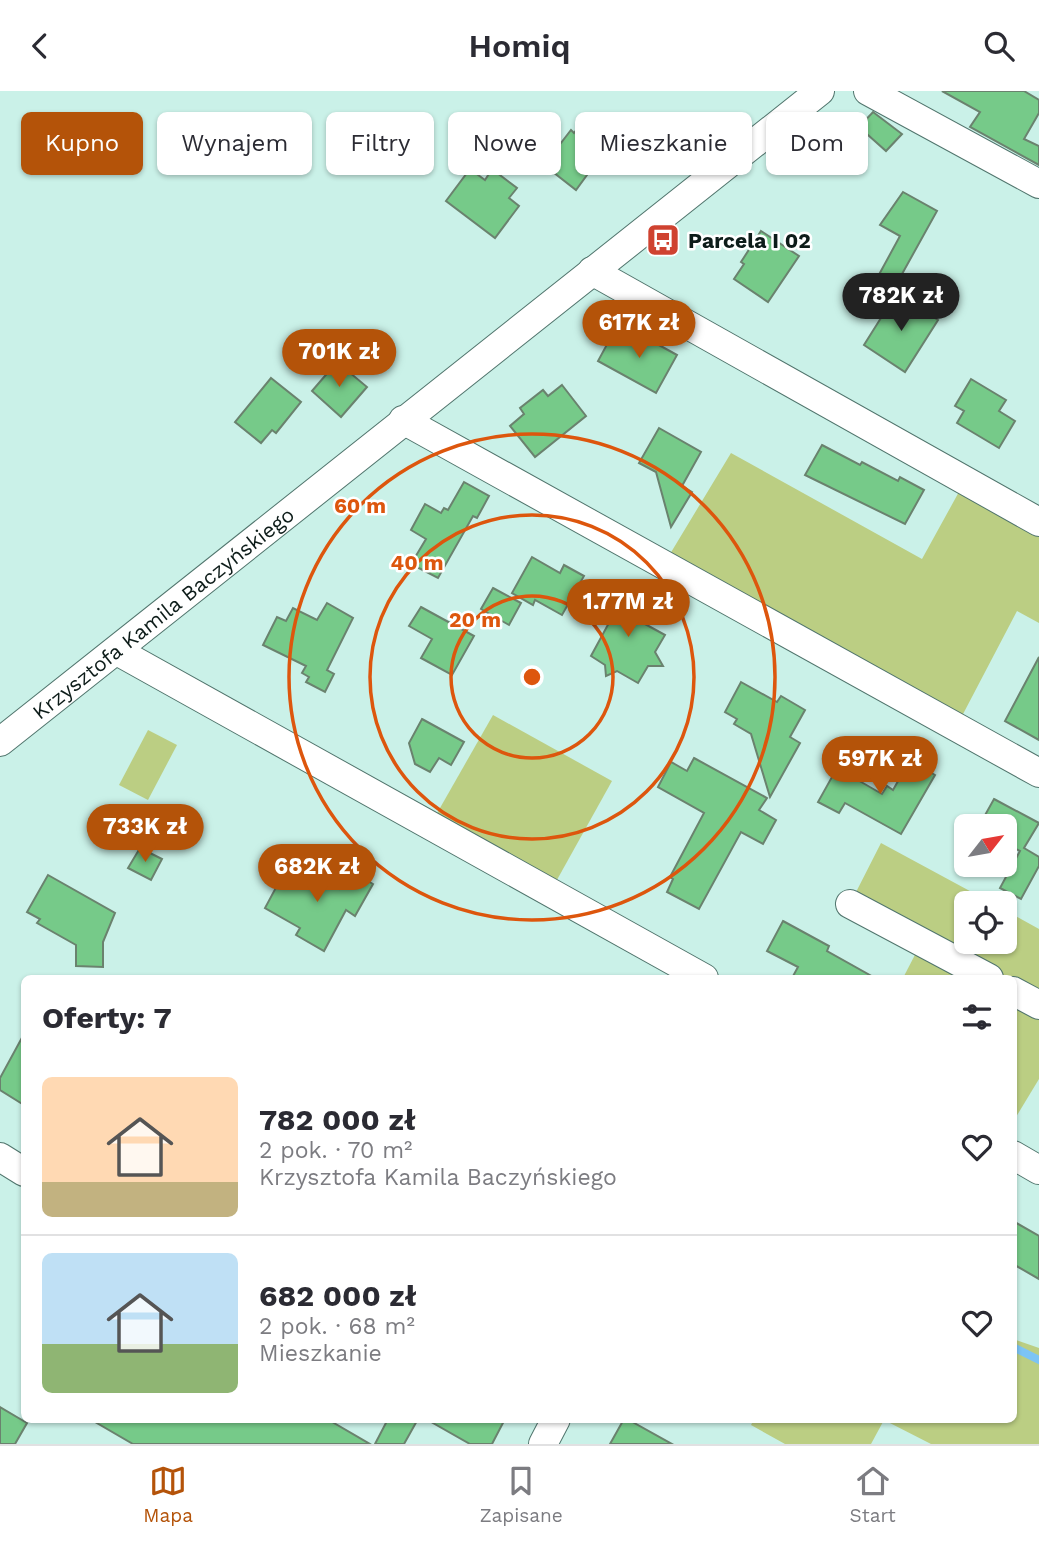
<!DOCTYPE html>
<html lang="pl">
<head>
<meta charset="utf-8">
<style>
  body { margin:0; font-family:"Work Sans",sans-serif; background:#f2f2f3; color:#2b2b33; height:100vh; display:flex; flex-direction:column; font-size:26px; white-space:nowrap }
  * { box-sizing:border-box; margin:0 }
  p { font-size:23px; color:#7c7c81 }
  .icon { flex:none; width:38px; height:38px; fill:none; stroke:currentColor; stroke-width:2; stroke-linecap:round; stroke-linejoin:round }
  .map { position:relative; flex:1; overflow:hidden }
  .sheet { position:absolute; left:21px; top:884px; width:996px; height:448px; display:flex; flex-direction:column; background:#fff; border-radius:10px; box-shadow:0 2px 5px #0004 }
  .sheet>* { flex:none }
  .hud { position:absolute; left:21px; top:21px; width:998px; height:63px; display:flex; gap:14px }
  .needle { width:46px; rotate:59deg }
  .fabs { position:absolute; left:954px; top:723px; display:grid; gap:14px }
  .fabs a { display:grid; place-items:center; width:63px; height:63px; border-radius:10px; background:#fff; box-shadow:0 2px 5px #0004; font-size:35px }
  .price { position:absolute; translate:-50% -60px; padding:0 16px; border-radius:24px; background:#b45309; color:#fff; font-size:23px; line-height:46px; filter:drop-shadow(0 2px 4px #0008) }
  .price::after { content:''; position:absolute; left:50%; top:42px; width:21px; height:16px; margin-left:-10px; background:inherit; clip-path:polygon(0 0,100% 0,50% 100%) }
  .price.active { background:#222; color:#fff }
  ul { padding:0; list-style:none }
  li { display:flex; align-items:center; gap:21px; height:175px; padding:0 21px }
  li+li { border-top:2px solid #e1e1e2 }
  li span { display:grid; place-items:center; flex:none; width:196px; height:140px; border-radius:10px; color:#555 }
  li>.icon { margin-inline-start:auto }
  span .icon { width:84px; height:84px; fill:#fffc; stroke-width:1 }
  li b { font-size:30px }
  h2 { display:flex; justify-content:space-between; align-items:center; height:84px; padding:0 21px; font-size:30px }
  .chip { padding:0 24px; border-radius:10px; background:#fff; box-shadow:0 2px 5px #0004; font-size:24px; line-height:63px }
  .chip.active { background:#b45309; color:#fff }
  header { display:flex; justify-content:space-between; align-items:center; height:91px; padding:0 21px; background:#fff; font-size:32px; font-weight:600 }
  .tab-bar { display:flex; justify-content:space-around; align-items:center; height:98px; border-top:2px solid #e1e1e2; background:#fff; font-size:19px; color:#7c7c81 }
  .tab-bar a { display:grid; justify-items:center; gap:4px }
  .tab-bar .active { color:#b45309 }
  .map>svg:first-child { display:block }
</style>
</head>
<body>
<header><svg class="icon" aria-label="back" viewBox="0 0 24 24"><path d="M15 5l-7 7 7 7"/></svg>Homiq<svg class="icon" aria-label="search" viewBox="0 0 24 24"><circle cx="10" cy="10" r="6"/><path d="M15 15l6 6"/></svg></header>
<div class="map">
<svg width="1039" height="1353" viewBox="0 0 1039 1353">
  <rect width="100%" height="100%" fill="#caf1e8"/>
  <g fill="#bbce83">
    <polygon points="731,362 922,468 960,399 1039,446 1039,532 1017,520 962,625 667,468"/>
    <polygon points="493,624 612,690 553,796 432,731"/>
    <polygon points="148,639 177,654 148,709 119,694"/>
    <polygon points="881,752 992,812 966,812 966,850 1004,850 1005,819 1039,838 1039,905 1013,887 1007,887 853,807"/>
    <polygon points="918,858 972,887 903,887"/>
    <polygon points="1013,910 1039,924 1039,988 1013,1031"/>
    <polygon points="1013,1248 1039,1257 1039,1353 931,1353 884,1329 871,1353 785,1353 751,1334 754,1328 1013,1328"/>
  </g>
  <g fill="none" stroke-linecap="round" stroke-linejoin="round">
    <polyline stroke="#7cc4f5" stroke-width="8" points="1013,1256 1039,1269"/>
  </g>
  <g fill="#76ca89" stroke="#6a826e" stroke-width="2">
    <polygon points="942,0 1024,0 1039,9 1039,22 1024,48 1039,55 1039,74 970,36 980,21"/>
    <polygon points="873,21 902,43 886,60 859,36"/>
    <polygon points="586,26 614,47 576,99 544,74 571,39 574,42"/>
    <polygon points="470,78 485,89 492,78 517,97 509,107 519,115 495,147 446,110"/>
    <polygon points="903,101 937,120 892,201 875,191 900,145 880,134"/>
    <polygon points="761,140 799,165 768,211 734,188 744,173 741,171"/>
    <polygon points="896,203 938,229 905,281 864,254"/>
    <polygon points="630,238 677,264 656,302 598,270 611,246 622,252"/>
    <polygon points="337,271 367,296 341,326 312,300"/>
    <polygon points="271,287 301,311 276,342 272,339 261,352 235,331"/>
    <polygon points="971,288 1006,309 999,320 1015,330 999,357 957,332 964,320 955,315"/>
    <polygon points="562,294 586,325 535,366 510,335 524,323 520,317 543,299 548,305"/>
    <polygon points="659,337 701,361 682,395 692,401 671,436 656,381 639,372"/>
    <polygon points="822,354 860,374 862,371 898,390 900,386 924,399 905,433 805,384"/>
    <polygon points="464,391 489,405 477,427 473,425 438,487 411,473 426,448 411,439 425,413 441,422 444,417 448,419"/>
    <polygon points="532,466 560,482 564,474 584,485 562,524 535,509 533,514 512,502"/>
    <polygon points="623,493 646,506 634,527 665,544 655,561 663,575 648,575 638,592 617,580 606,585 605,574 591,565 616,519 610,516"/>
    <polygon points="493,497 521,512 509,534 481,518"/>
    <polygon points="327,512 353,527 327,579 334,583 325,601 306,591 309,586 302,582 306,575 263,554 277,526 286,530 293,517 317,529"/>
    <polygon points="421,516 474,545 452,584 421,567 432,548 409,535"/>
    <polygon points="1039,566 1039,649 1005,630"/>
    <polygon points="741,591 777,611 781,605 805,619 790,646 800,652 770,706 751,643 734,633 737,628 725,621"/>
    <polygon points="422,628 464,651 451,674 439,667 430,681 415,673 409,652"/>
    <polygon points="694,667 767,707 759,719 776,729 763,753 741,741 699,818 667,801 673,788 670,786 704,722 658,696 671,671 687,680"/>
    <polygon points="910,669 935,684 901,743 845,712 839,722 818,711 837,677 882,703 887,695 893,699"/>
    <polygon points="994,708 1039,732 1024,757 1039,766 1039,775 1021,808 1000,797 1020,760 1004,752 1004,735 979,735"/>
    <polygon points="140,757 162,768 151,789 128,777"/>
    <polygon points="287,776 323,795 325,791 339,798 349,779 373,793 355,825 346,819 324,860 296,844 300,837 265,817"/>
    <polygon points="48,784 115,822 103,851 103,876 76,875 76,854 37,832 40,828 27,821"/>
    <polygon points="783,830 829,855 827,860 875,887 792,887 798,876 767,860"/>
    <polygon points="24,943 24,1014 0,999 0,987"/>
    <polygon points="1013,1130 1039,1145 1039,1188 1013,1173"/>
    <polygon points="0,1316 27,1332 15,1353 0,1353"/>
    <polygon points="90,1328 327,1328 370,1353 133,1353"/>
    <polygon points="388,1328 418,1328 404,1353 375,1353"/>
    <polygon points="426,1328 505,1328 492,1353 470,1353"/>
    <polygon points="624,1328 627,1328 672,1353 610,1353"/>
  </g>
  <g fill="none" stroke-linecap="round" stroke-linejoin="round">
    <defs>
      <g id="minor">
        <polyline points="868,0 1039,93"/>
        <polyline points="592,180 1039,431"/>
        <polyline points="403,329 1039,682"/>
        <polyline points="117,560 704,887"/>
        <path id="s1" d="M0,651l820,-651"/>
        <polyline points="850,813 989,887"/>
        <polyline points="1013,900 1039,914"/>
        <polyline points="1013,1064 1039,1079"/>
        <polyline points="0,1066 24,1081"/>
        <polyline points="543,1353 556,1328"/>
      </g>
    </defs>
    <use href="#minor" stroke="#51756d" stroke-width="30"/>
    <use href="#minor" stroke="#fff" stroke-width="28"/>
  </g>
  <g fill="none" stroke="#dd560d" stroke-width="3.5">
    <circle cx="532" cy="586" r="81"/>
    <circle cx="532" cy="586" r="162"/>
    <circle cx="532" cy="586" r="243"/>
  </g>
  <defs>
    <symbol id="bus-square" viewBox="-11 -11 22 22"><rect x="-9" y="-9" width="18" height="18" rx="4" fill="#cf4230" stroke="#fff"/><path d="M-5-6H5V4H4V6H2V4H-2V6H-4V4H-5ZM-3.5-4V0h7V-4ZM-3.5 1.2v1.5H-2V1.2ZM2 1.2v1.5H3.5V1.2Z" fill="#fff"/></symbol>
  </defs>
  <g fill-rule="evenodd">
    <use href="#bus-square" x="644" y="130" width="38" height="38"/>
  </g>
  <g text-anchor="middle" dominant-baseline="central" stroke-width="5" stroke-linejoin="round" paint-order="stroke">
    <g font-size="21" font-weight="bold" fill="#0d1c19" stroke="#fff" text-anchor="start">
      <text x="688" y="149">Parcela I 02</text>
    </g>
    <g font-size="21" fill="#0d1c19" stroke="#fff">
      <text stroke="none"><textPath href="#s1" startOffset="208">Krzysztofa Kamila Baczyńskiego</textPath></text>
    </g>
  </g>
  <circle cx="532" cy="586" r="10" fill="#dd560d" stroke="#fff" stroke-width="3.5"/>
  <g font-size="21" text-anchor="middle" font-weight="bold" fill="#dd560d" stroke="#fff" stroke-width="5" stroke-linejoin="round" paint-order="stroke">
    <text x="360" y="422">60 m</text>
    <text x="417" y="479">40 m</text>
    <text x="475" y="536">20 m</text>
  </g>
</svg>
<div class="fabs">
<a><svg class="needle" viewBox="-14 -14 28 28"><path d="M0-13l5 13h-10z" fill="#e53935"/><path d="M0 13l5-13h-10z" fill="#7c7c81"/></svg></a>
<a><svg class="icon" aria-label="locate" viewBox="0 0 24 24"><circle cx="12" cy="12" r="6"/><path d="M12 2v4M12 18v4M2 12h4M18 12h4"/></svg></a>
</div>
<b class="price active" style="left:901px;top:242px">782K zł</b>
<b class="price" style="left:639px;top:269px">617K zł</b>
<b class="price" style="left:339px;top:298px">701K zł</b>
<b class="price" style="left:628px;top:548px">1.77M zł</b>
<b class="price" style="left:880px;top:705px">597K zł</b>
<b class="price" style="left:145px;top:773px">733K zł</b>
<b class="price" style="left:317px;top:813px">682K zł</b>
<div class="hud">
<a class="chip active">Kupno</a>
<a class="chip">Wynajem</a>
<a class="chip">Filtry</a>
<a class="chip">Nowe</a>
<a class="chip">Mieszkanie</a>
<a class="chip">Dom</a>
</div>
<section class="sheet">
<h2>Oferty: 7<svg class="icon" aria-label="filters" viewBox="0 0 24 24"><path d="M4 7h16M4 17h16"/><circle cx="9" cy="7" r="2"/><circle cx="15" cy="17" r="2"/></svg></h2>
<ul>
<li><span style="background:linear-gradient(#ffd9b3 75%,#c2b280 0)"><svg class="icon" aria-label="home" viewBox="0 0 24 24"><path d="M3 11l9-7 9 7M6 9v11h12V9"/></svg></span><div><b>782 000 zł</b><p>2 pok. · 70 m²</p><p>Krzysztofa Kamila Baczyńskiego</p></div><svg class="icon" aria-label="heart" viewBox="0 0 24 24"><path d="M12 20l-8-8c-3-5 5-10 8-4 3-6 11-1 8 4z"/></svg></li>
<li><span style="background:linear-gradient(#bfe0f5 65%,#8fb573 0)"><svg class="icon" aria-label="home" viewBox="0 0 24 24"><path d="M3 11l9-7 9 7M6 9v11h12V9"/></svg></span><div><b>682 000 zł</b><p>2 pok. · 68 m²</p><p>Mieszkanie</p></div><svg class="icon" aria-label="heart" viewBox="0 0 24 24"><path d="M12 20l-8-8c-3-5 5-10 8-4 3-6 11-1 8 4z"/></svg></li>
</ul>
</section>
</div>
<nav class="tab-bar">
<a class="active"><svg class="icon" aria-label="map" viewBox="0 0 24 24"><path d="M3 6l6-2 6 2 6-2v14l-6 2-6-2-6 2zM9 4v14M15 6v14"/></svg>Mapa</a>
<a><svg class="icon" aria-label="saved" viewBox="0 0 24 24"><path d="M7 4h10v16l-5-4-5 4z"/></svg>Zapisane</a>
<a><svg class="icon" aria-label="home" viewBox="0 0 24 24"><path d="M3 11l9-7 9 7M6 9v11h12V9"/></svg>Start</a>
</nav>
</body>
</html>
